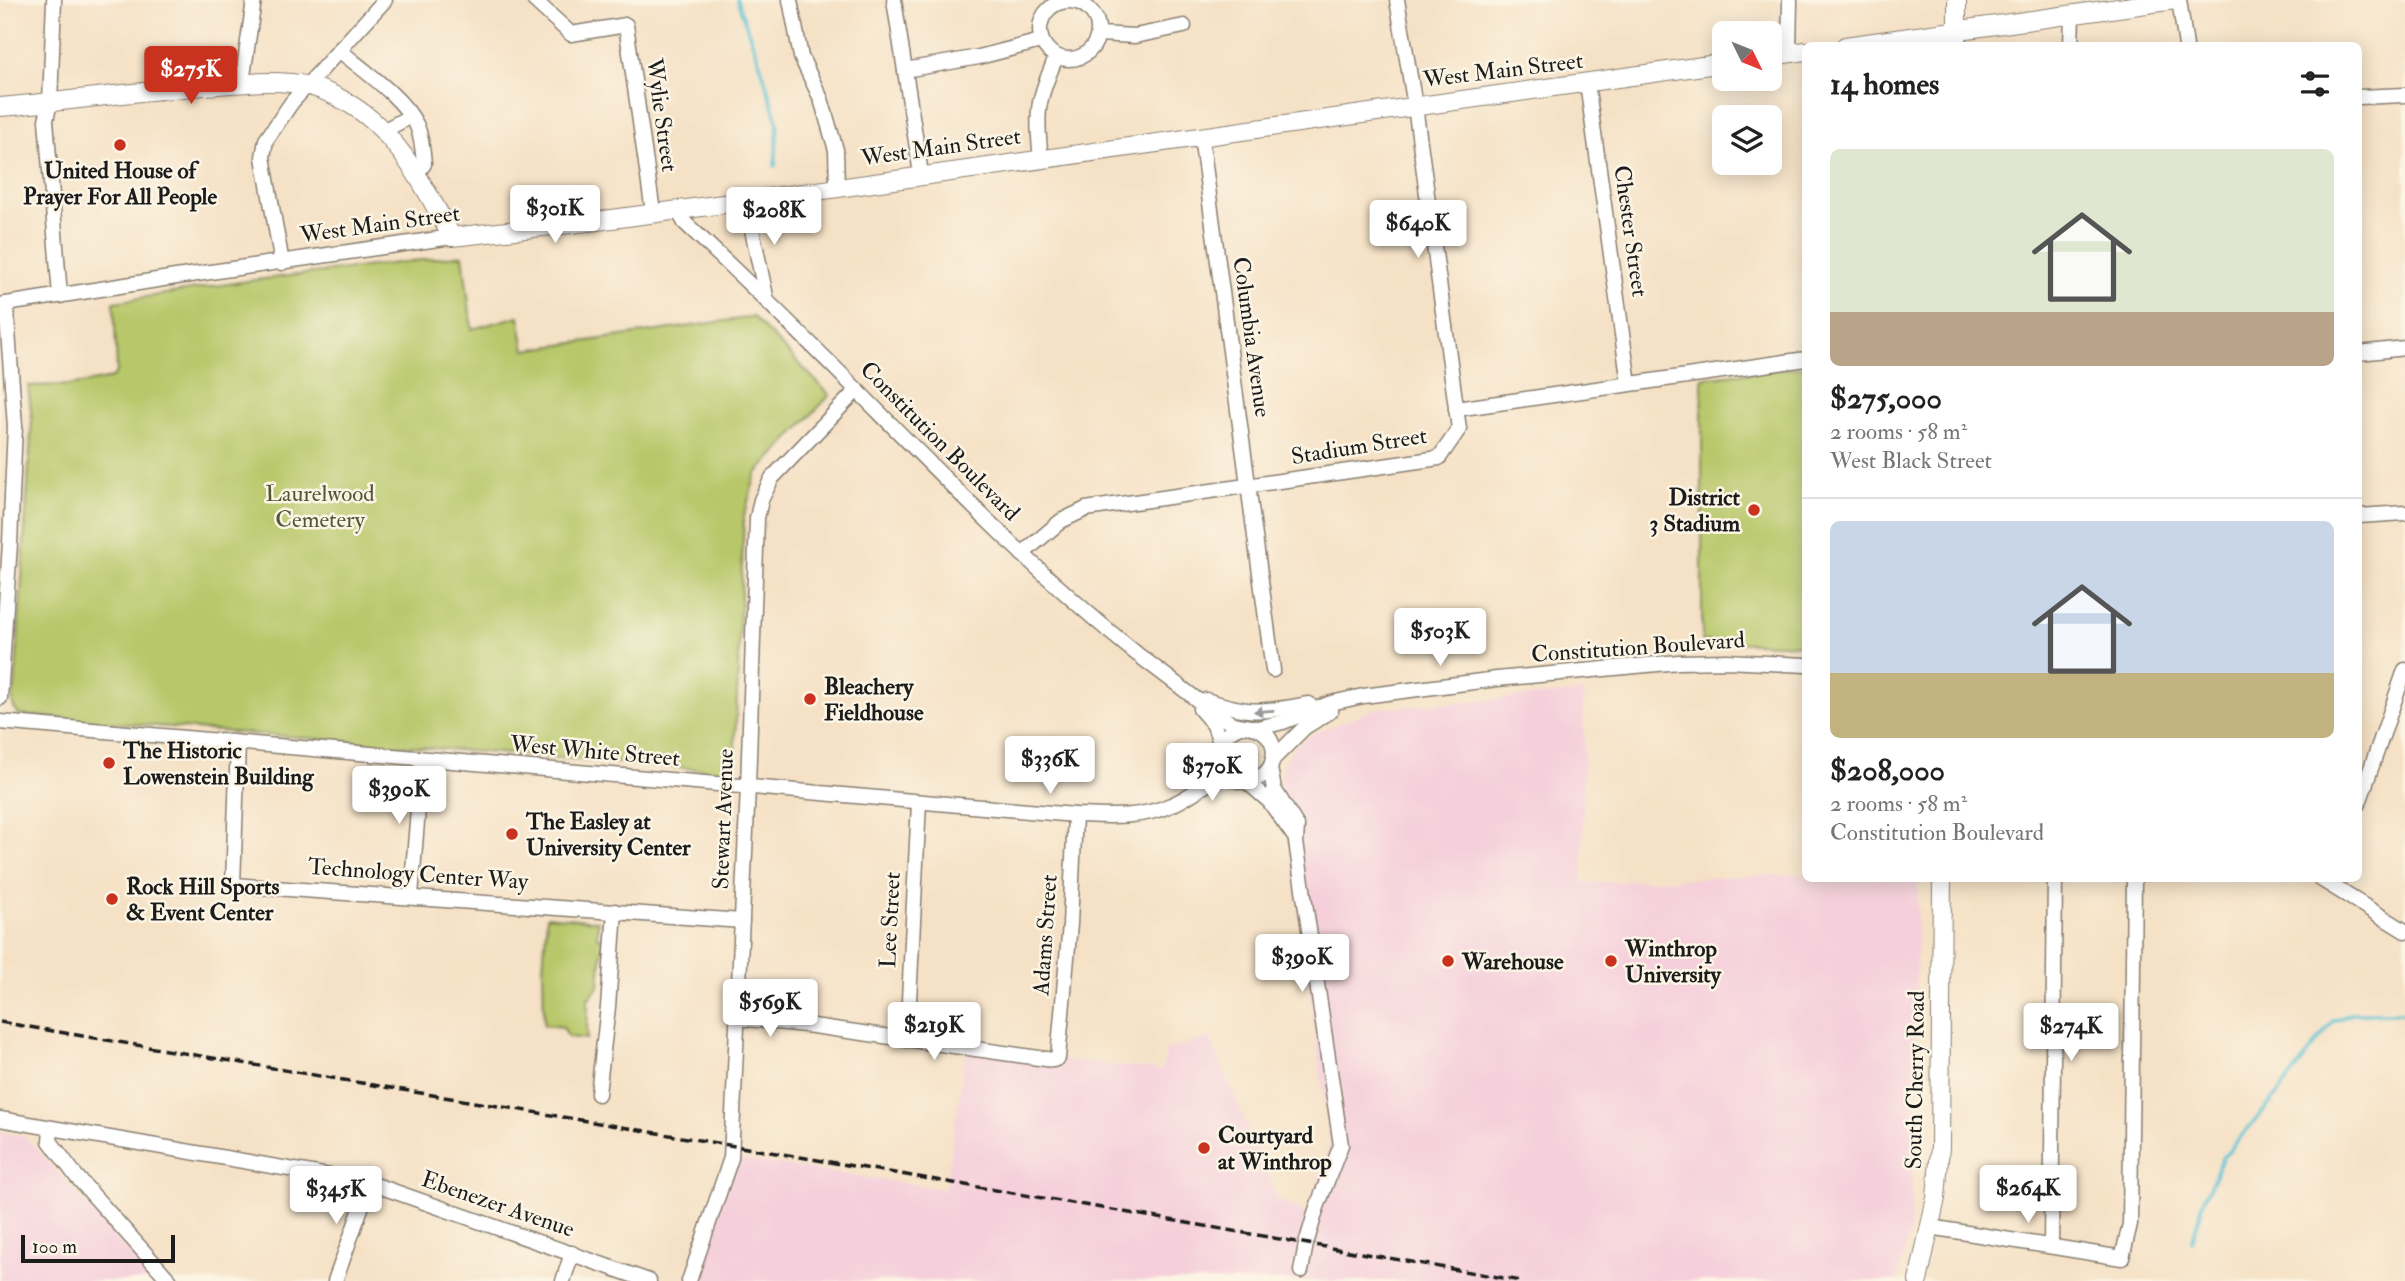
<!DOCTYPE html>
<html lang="en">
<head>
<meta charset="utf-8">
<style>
  body { margin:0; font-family:"IM FELL Double Pica",serif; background:#f2f2f2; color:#222; height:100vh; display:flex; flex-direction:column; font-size:26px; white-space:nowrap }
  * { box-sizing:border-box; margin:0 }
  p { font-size:23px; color:#767676 }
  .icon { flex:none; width:38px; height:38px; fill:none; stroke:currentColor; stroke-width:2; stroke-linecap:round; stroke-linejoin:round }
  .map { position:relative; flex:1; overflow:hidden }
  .drawer { position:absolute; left:1802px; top:42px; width:560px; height:840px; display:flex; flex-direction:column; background:#fff; border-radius:10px; box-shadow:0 4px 18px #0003 }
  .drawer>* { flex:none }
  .needle { width:46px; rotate:133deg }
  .fabs { position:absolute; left:1712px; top:21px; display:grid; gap:14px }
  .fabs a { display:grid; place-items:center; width:70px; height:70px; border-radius:10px; background:#fff; box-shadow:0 4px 18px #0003; font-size:35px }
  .scale { position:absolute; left:21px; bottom:18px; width:154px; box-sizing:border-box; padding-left:7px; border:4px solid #1c1c1c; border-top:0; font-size:19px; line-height:24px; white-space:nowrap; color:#1c1c1c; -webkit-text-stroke:5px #fcf5e5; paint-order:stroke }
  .price { position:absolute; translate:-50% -60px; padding:0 16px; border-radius:7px; background:#fff; color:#222; font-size:23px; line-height:46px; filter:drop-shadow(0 2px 4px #0008) }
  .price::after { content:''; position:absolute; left:50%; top:42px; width:21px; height:16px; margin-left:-10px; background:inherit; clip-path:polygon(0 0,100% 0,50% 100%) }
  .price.selected { background:#c8321e; color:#fff }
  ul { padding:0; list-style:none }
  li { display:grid; align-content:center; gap:14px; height:371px; padding:0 28px }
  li+li { border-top:2px solid #e0e0e0 }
  li span { display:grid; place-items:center; height:217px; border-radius:10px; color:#555 }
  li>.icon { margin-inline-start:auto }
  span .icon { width:126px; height:126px; fill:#fffc; stroke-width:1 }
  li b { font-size:30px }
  h2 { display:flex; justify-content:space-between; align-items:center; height:84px; padding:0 28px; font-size:30px }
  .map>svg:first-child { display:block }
</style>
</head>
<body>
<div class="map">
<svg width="2405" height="1281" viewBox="0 0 2405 1281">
  <rect width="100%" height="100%" fill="#fcf5e5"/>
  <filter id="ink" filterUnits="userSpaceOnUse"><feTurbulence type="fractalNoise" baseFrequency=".0143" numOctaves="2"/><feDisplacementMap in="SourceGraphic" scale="14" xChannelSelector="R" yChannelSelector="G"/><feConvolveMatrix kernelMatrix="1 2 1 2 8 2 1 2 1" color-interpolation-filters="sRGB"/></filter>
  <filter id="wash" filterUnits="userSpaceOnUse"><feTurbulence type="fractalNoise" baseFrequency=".00686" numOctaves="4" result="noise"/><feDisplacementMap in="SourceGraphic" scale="28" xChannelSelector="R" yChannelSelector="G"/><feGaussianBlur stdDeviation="1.57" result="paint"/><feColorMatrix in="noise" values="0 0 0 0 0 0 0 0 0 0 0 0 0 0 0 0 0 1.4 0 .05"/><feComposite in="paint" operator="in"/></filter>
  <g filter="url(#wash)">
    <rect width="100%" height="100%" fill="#f5e1c5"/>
    <g fill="#f5cfdb">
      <polygon points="1584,692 1583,883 1806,874 1806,878 1918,879 1911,1231 1896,1281 689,1281 731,1158 945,1189 966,1051 1162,1070 1167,1049 1210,1038 1278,1200 1307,1213 1330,1142 1280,776 1284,763 1294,747 1312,734 1375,709"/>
      <polygon points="0,1132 25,1136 155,1281 0,1281"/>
    </g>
    <g fill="#b7c769" stroke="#6a7242" stroke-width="2">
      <path d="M463,255l9,74 47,-13 6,34 228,-33 77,78 -74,79 -12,41 -10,257 -715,-57c-8,-10 -8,-14 -4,-27l17,-269 -4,-33 47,-1 37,-7 5,-7 -3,-69 133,-21z"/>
      <polygon points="1806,366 1806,645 1702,641 1702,378"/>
      <polygon points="547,916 598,921 597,937 603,938 599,986 588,999 587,1039 568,1037 563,1027 544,1025 543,968"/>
    </g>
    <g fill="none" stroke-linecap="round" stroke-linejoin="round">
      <g stroke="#56c0d2" stroke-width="3.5">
        <polyline points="737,0 761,66 778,125 775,166"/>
        <polyline points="2192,1242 2205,1197 2223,1157 2273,1100 2333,1021 2354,1013 2405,1013"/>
      </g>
    </g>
  </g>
  <g filter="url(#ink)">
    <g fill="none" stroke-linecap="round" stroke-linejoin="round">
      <defs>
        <g id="minor">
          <polyline points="54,0 50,103 46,120 60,296"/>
          <polyline points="534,0 571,34 626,25 653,212"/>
          <polyline points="790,0 801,57 821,99 836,150 837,187"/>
          <polyline points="894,0 921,174"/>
          <polyline points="2179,0 2186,46"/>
          <circle cx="1069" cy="30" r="29"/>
          <polyline points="1098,34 1135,36 1184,26"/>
          <polyline points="2071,46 2072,14"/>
          <path d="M339,50c24,20 65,48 78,76 5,12 6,26 7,38l-8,11"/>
          <polyline points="1789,53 1790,0"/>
          <polyline points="905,70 979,57 1041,41"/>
          <polyline points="242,83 254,0"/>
          <polyline points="1587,83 1629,384"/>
          <polyline points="2359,97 2405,95"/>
          <polyline points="383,131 411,116"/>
          <polyline points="1201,136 1273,670"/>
          <path d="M1041,158c-6,-49 -3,-57 15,-101"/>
          <polyline points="746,201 767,301"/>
          <path d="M677,209l8,14c58,54 115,110 171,166 91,92 180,184 281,265 20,15 40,30 59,45 12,8 23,17 35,24 12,5 25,1 35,11 6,6 9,15 7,24 -1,9 -7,16 -15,20 -35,18 -59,-36 -18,-52"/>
          <polyline points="282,263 263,157 266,140 292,102 385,0"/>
          <polyline points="0,305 176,277 452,237"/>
          <polyline points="2359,353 2405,348"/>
          <polyline points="1456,409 1806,359"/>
          <polyline points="2359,516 2405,513"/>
          <polyline points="1022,554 1061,521 1086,509 1439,458 1459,429 1415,106 1397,0"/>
          <polyline points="0,698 10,543 15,426 6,304"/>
          <path d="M1206,700c47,15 56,12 103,4"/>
          <polyline points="1200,709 1214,725 1220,743"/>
          <path d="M0,722l1075,93c33,1 65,4 96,-10 20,-8 37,-26 58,-28"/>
          <polyline points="1258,728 1283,722 1331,703 1363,696 1497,679 1679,662 1726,661 1806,665"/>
          <polyline points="238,743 233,885 742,921"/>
          <polyline points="1273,759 1305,727 1331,711"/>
          <polyline points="1270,768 1274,789 1297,826 1296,842 1341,1145 1317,1207 1306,1244 1301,1271"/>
          <polyline points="1247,782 1269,801 1294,836"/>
          <polyline points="2359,803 2405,670"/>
          <polyline points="2319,878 2405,931"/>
          <polyline points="411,896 422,759"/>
          <polyline points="737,1018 806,1025 1053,1060 1058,1058 1070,924 1075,815"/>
          <polyline points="907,1040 919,803"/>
          <polyline points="598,1094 608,1007 615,911"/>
          <polyline points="0,1119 370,1183 649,1281"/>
          <polyline points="51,1128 50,1141 76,1176 170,1281"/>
          <polyline points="1930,1227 2122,1258 2130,1224 2134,878"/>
          <polyline points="2051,1246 2055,878"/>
          <polyline points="335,1281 370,1183"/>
          <polyline points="563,1281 572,1253"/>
          <polyline points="689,1281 731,1158 748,787 757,518 761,500 772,478 857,390"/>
        </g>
        <g id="major">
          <polyline points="1957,0 1957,46"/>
          <polyline points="1845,46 2175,0"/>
          <polyline points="1769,56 1806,51"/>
          <path d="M0,107c73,-6 145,-17 218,-22 29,-2 62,-6 91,1 23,6 47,20 65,36 34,31 56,75 78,115l145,-16 149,-20 978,-138"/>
          <polyline points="1918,1281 1936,1198 1940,1147 1942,878"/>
        </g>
      </defs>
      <use href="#minor" stroke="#887e70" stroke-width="17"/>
      <use href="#major" stroke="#887e70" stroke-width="20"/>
      <use href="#minor" stroke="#fff" stroke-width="14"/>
      <use href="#major" stroke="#fff" stroke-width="18"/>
      <polyline stroke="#1c1c1c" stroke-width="3.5" stroke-dasharray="10 5" stroke-linecap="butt" points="0,1022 1084,1205 1521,1281"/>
    </g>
    <defs><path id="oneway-solid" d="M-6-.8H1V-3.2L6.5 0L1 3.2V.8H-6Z" transform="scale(1.75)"/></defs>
    <use fill="#999" href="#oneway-solid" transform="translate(1264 711) rotate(177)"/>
  </g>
  <g fill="#c8321e" stroke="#fcf5e5" stroke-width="2.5">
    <circle cx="120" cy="145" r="7"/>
    <circle cx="1754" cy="510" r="7"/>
    <circle cx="810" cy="699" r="7"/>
    <circle cx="109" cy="763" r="7"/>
    <circle cx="512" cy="834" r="7"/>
    <circle cx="112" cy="899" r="7"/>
    <circle cx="1448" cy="961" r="7"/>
    <circle cx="1611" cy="961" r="7"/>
    <circle cx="1204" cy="1148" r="7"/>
  </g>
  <g text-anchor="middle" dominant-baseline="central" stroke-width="5" stroke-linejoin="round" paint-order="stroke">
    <g font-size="23" fill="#1c1c1c" stroke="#fcf5e5">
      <text transform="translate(1503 70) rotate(-7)">West Main Street</text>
      <text transform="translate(662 115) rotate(82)">Wylie Street</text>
      <text transform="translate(941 147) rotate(-8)">West Main Street</text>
      <text transform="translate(380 224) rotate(-8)">West Main Street</text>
      <text transform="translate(1631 231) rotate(82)">Chester Street</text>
      <text transform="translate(1252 337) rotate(82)">Columbia Avenue</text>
      <text transform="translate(940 441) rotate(45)">Constitution Boulevard</text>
      <text transform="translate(1359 446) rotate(-9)">Stadium Street</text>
      <text transform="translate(1638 647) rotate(-4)">Constitution Boulevard</text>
      <text transform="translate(595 751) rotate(5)">West White Street</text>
      <text transform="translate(723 819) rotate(-88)">Stewart Avenue</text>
      <text transform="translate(418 874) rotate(4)">Technology Center Way</text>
      <text transform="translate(890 920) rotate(-87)">Lee Street</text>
      <text transform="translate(1045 935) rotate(-86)">Adams Street</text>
      <text transform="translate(1915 1080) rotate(-89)">South Cherry Road</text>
      <text transform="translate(498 1204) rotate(19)">Ebenezer Avenue</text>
    </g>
    <g font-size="23" font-weight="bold" fill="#1c1c1c" stroke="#fcf5e5" text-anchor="start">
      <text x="120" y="170" text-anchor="middle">United House of<tspan x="120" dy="26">Prayer For All People</tspan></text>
      <text x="1740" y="497" text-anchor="end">District<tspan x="1740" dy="26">3 Stadium</tspan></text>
      <text x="824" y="686">Bleachery<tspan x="824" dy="26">Fieldhouse</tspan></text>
      <text x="123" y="750">The Historic<tspan x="123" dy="26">Lowenstein Building</tspan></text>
      <text x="526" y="821">The Easley at<tspan x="526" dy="26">University Center</tspan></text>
      <text x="126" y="886">Rock Hill Sports<tspan x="126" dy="26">&amp; Event Center</tspan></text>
      <text x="1625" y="948">Winthrop<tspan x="1625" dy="26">University</tspan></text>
      <text x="1462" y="961">Warehouse</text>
      <text x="1218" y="1135">Courtyard<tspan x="1218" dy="26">at Winthrop</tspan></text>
    </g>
    <g font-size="23" fill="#525837" stroke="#fcf5e5">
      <text x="320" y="493">Laurelwood<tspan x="320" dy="26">Cemetery</tspan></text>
    </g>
  </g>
</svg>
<div class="fabs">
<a><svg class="needle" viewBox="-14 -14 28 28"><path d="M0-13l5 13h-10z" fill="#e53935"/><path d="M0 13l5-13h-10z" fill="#767676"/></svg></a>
<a><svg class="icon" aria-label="layers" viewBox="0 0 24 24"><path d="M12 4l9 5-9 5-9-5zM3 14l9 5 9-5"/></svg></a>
</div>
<div class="scale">100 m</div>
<b class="price selected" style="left:191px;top:106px">$275K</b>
<b class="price" style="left:555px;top:245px">$301K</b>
<b class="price" style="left:774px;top:247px">$208K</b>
<b class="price" style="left:1418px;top:260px">$640K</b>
<b class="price" style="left:1440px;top:668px">$503K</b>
<b class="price" style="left:1050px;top:796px">$336K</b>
<b class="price" style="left:1212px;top:803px">$370K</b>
<b class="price" style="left:399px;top:826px">$390K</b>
<b class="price" style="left:1302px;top:994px">$390K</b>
<b class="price" style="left:770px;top:1039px">$569K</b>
<b class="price" style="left:934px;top:1062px">$219K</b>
<b class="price" style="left:2071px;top:1063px">$274K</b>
<b class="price" style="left:2028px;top:1225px">$264K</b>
<b class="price" style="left:336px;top:1226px">$345K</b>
<section class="drawer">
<h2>14 homes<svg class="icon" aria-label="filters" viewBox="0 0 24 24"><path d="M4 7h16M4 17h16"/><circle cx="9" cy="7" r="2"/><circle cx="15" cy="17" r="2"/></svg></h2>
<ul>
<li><span style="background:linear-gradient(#dfe7d0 75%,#b9a48a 0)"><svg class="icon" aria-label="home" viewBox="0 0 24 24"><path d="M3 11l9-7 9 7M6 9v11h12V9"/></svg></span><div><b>$275,000</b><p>2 rooms · 58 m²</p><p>West Black Street</p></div></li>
<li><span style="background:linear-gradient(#c9d6e8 70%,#c2b280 0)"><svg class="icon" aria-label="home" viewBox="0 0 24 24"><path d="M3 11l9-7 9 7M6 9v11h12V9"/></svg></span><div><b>$208,000</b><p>2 rooms · 58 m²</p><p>Constitution Boulevard</p></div></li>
</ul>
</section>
</div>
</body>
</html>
